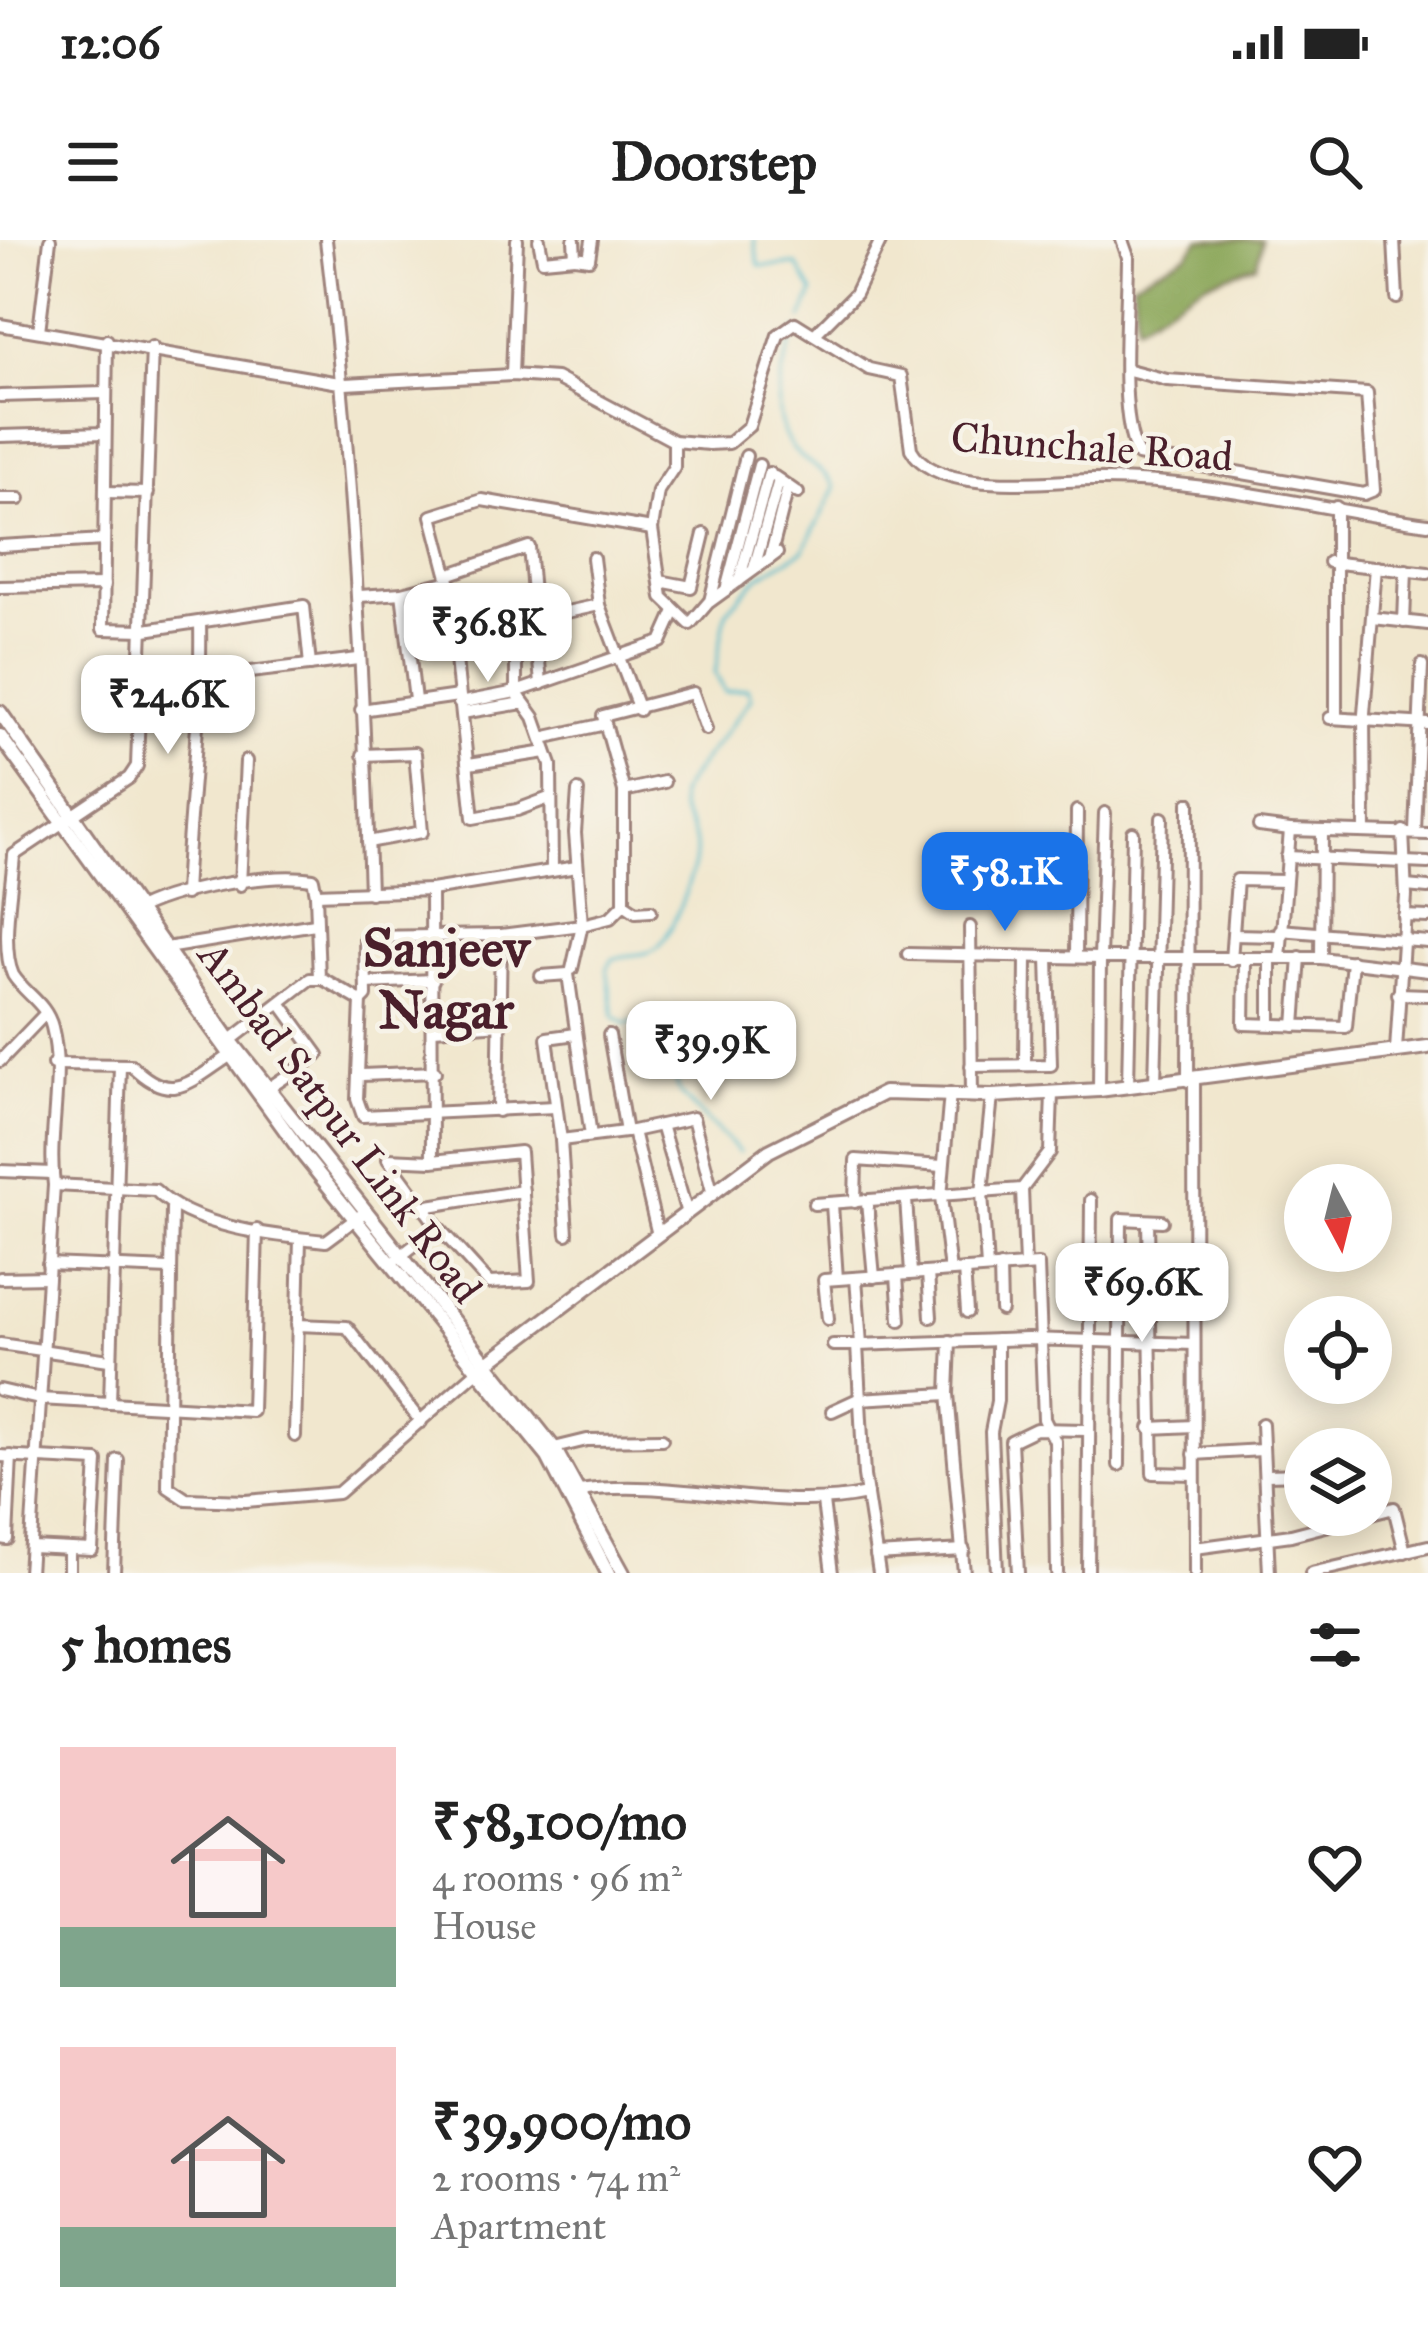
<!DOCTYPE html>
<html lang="en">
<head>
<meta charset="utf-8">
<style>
  body { margin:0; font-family:"IM FELL Great Primer",serif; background:#f2f2f2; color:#222; height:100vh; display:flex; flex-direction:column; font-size:45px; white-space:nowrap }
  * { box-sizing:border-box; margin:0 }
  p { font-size:39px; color:#767676 }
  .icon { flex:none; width:66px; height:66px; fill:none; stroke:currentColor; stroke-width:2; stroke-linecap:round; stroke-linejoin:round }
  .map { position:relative; height:1333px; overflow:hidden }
  .details { display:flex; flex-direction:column; background:#fff; flex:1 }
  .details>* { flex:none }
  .needle { width:78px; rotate:173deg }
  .controls { position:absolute; left:1284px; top:924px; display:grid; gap:24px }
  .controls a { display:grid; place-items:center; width:108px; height:108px; border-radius:50%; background:#fff; box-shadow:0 6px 30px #0003; font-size:60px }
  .price { position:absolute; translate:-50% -102px; padding:0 27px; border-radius:24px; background:#fff; color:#222; font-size:39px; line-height:78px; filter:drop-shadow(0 3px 6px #0008) }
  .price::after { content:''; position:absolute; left:50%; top:72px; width:36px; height:27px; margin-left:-18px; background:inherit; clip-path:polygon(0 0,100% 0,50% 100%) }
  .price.current { background:#1a73e8; color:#fff }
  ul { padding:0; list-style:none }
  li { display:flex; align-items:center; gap:36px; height:300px; padding:0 60px }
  li span { display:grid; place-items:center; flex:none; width:336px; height:240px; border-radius:0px; color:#555 }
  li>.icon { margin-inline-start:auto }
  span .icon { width:144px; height:144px; fill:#fffc; stroke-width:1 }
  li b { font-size:51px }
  h2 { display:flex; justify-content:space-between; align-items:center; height:144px; padding:0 60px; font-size:51px }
  .status { display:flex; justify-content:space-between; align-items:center; height:84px; padding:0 60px; background:#fff; direction:ltr }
  .status svg { height:33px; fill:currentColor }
  header { display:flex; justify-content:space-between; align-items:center; height:156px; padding:0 60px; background:#fff; font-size:54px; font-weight:700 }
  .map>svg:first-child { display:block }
</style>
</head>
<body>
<div class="status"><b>12:06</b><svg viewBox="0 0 49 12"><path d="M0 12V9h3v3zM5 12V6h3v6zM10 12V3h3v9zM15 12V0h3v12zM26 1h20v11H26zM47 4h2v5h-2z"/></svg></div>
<header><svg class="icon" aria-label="menu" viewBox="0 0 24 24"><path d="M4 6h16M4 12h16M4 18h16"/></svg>Doorstep<svg class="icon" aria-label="search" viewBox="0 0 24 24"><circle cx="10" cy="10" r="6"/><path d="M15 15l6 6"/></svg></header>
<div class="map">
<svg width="1428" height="1333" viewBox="0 0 1428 1333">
  <rect width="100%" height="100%" fill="#f7f3e8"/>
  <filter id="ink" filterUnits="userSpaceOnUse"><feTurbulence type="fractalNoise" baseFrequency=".00833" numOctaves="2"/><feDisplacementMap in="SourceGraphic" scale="24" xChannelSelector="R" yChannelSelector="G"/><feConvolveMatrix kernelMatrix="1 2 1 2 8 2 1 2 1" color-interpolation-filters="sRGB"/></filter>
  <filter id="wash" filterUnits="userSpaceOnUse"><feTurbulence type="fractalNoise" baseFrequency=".004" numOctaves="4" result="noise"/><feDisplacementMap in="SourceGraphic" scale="48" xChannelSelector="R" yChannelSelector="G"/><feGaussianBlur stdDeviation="2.7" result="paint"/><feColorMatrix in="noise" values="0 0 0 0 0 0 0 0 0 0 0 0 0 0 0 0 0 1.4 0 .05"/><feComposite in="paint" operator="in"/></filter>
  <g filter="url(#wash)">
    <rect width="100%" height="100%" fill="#f1e7ce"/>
    <polygon fill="#8aa658" stroke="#6a6242" stroke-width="3" points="1199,0 1262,0 1257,25 1207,42 1137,85 1133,42 1187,15"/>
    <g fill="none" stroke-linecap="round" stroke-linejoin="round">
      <g stroke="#4fbacb" stroke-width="3">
        <polyline points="754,0 759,26 797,25 813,53 802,79"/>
        <path d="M739,912l-59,-58 -24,-78 -30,8 -12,-8 -7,-47 6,-10c14,-6 32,-2 44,-11 14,-10 42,-86 39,-103 -2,-18 -20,-30 -16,-51 2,-9 60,-79 71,-96l-4,-10 -22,4 -10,-19 11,-61 33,-36 44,-25 32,-63c-8,-19 -30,-24 -42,-39 -27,-35 -10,-84 3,-119"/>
      </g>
    </g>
  </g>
  <g filter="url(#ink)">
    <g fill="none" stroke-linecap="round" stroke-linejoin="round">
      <defs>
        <g id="minor">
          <path d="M326,0c26,217 37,434 44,653"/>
          <polyline points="539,0 543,20 575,17"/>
          <polyline points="574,0 575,17 589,19 592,0"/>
          <path d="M1122,0l6,17c0,51 -11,157 10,198l226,39 10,-4 -7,-97 -200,-13 -38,-10"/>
          <polyline points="1394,0 1397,58"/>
          <path d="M0,85l345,59 167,-9 44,3 118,63 35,3 20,-1 20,-17 29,-91 17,-12 74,46 32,7 10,73c26,48 136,31 182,31 115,-2 222,29 335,44"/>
          <polyline points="39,91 50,0"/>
          <polyline points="815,94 855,54 881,0"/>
          <polyline points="107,100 103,389 145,390 304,366 310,425"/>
          <polyline points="512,135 517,0"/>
          <polyline points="0,156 105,153"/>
          <polyline points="0,196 105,193"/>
          <polyline points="775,237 798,253"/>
          <polyline points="105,252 148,253"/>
          <polyline points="0,259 19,259"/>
          <polyline points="652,289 662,357 690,384 708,363 777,313"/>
          <polyline points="0,306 104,300"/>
          <polyline points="593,318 599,365 639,470"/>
          <polyline points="770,318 788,247"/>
          <polyline points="1329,322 1428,333"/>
          <polyline points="754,328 779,240"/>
          <polyline points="450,334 529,307 541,444"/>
          <polyline points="660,341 691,347 704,294"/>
          <polyline points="739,341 769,233"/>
          <polyline points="0,347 104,345"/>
          <polyline points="726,350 759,225"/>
          <polyline points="402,353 415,460"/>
          <polyline points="360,356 402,353 449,341 432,276 482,260 652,289 658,251 674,227 674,201"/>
          <polyline points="710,361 746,216"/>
          <polyline points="1373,378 1428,384"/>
          <polyline points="1404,382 1406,330"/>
          <polyline points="453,391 473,578 517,570 549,558"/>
          <polyline points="201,438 358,419"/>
          <polyline points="459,463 516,452 661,402 674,373"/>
          <polyline points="361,470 458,456"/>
          <polyline points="462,473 523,463"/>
          <polyline points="1330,478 1428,484"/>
          <polyline points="1336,478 1336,267"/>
          <polyline points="542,498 605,484"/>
          <polyline points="363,515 415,513 422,592 368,602"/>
          <polyline points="469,524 546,512"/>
          <polyline points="624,551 664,542"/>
          <polyline points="1259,586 1290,590"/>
          <polyline points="1365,591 1364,474 1376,327"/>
          <polyline points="1415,591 1422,425"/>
          <polyline points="1287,617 1428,623"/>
          <polyline points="552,631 551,525 534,477 516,452 516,383 599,365"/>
          <polyline points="240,645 246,521"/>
          <polyline points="1406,646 1428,648"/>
          <polyline points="431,650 577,627"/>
          <path d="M185,654c4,-91 17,-182 15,-272"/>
          <polyline points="316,654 319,739"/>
          <polyline points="624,664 636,672 651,671"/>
          <path d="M131,673c38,-23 138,-41 182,-34l3,15 115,-4 1,271"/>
          <polyline points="1404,676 1428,677"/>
          <polyline points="970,687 972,855"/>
          <polyline points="1280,690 1428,702"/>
          <polyline points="501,695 582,685 575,593 578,551"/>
          <polyline points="1233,695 1280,696"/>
          <polyline points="166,708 315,684"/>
          <polyline points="908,714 1100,718 1105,573"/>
          <polyline points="1076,717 1077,571"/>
          <polyline points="1270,718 1270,783"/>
          <polyline points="1280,718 1321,718 1428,731"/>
          <polyline points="1321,718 1322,593"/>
          <polyline points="1231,720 1237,640 1285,641"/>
          <polyline points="1245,722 1244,784 1346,787 1352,721"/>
          <polyline points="572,729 582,685 610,678 624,664 624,551 603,476 693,453 706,489"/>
          <polyline points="541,736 568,734 591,896"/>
          <polyline points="366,743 433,740"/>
          <polyline points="1398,754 1428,755"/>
          <polyline points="361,761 366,756 365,697 501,695 498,871"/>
          <polyline points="1295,786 1300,717"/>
          <polyline points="434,789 501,784"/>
          <polyline points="576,794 547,798 561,900 633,891 657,991"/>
          <polyline points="609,795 626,892"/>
          <polyline points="227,803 310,739 323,739 361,761 357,859 363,876 555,867"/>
          <polyline points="1396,810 1406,656 1403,591"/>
          <polyline points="0,821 45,774"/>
          <polyline points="1025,823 1026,718"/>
          <path d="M53,824l78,1c41,41 59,17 100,-10"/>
          <polyline points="971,826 1051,825 1048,717"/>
          <polyline points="362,835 435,832"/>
          <polyline points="1188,841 1189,563"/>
          <polyline points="1194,841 1195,1333"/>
          <polyline points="1155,844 1162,578"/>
          <polyline points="1128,847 1133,593"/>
          <polyline points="269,848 318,815 281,764"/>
          <polyline points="1099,850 1100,718 1280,718 1290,590 1428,594"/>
          <polyline points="661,885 686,970"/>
          <polyline points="633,891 693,878 712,951"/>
          <polyline points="561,900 567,994"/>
          <polyline points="0,931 53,933"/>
          <path d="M54,945c-7,-52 11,-107 -2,-158 -6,-24 -27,-33 -39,-52 -13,-28 -1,-88 1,-120l115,-77 8,-12 15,-419"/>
          <polyline points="1022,949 1025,1025"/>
          <polyline points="906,959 911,1033"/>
          <polyline points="867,961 874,1037"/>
          <polyline points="855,962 856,920 942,926"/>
          <polyline points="814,964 1022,949 1050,912 1052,853"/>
          <polyline points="832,964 837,1039"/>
          <polyline points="422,967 523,951"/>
          <polyline points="172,968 168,1247 186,1259 246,1261 338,1253 482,1127"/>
          <polyline points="1148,981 1153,1233 1194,1234"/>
          <polyline points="398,1018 438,987 388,919 432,921 520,912 529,1041 489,1043 438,987"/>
          <polyline points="48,1024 170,1029"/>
          <polyline points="1000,1027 1001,1070"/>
          <polyline points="987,1028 982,953 992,856"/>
          <polyline points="964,1030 967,1072"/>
          <polyline points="950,1031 941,957 950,853"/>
          <polyline points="928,1033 931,1077"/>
          <polyline points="897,1035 900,1080"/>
          <polyline points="0,1038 48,1037"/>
          <polyline points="856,1038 861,1104"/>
          <polyline points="828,1079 824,1040 1038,1025 1044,1179 1055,1201 1057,1333"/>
          <polyline points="297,1085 347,1087 421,1182"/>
          <polyline points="997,1100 997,1161 991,1192 997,1333"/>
          <polyline points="950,1101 948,1154 964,1333"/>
          <polyline points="0,1104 109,1120"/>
          <polyline points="833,1105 857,1105 864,1236 879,1333"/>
          <polyline points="857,1105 1028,1099 1194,1104"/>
          <polyline points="0,1150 39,1159 252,1171 257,990"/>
          <polyline points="110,1163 120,825"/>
          <polyline points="832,1171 858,1159 948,1154"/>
          <polyline points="1262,1184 1269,1333"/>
          <polyline points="1150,1188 1194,1186"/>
          <polyline points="295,1196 300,999"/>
          <polyline points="554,1208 587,1200 662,1199"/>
          <polyline points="1194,1214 1262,1210"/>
          <polyline points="0,1216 97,1221 92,1310 31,1307"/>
          <polyline points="1119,1225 1121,979 1162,981"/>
          <polyline points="1266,1235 1304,1234"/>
          <path d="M580,1251c95,-14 194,23 287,3"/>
          <polyline points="823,1262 832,1333"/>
          <polyline points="1371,1274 1394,1268 1405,1312"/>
          <polyline points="0,1298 7,1299 11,1216"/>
          <polyline points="1195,1308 1291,1295 1368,1275"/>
          <polyline points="876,1315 964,1310"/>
          <path d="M29,1333l25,-388 101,5c37,38 120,46 171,51l35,-26"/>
          <polyline points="69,1333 69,1309"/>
          <polyline points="114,1333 118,1220"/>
          <polyline points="1018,1333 1011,1201 1036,1189 1086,1190"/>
          <polyline points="1088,1333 1091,960"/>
          <polyline points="1311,1333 1428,1306"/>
        </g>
        <g id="major">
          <polyline points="0,472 230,800 554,1208 623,1333"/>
          <polyline points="0,496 304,916 548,1217 608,1333"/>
          <polyline points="486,1124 769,911 884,853 992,856 1099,850 1428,807"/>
        </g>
      </defs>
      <use href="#minor" stroke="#9e837c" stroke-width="16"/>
      <use href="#major" stroke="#9e837c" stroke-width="18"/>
      <use href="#minor" stroke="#fff" stroke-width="10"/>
      <use href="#major" stroke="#fff" stroke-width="12"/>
    </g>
  </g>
  <g text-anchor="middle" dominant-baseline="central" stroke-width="9" stroke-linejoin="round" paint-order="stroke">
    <g font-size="42" fill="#4a1f2b" stroke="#f7f3e8">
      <text transform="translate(1092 207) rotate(4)">Chunchale Road</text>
      <text transform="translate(340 882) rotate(53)">Ambad Satpur Link Road</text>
    </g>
    <g font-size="54" font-weight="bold" fill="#4a1f2b" stroke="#f7f3e8">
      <text x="446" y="708">Sanjeev<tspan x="446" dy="62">Nagar</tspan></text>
    </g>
  </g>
</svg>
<div class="controls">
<a><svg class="needle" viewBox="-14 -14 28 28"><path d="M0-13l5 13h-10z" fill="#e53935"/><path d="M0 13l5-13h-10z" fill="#767676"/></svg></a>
<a><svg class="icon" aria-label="locate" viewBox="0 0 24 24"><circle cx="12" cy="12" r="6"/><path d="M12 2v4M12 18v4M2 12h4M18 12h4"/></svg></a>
<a><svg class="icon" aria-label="layers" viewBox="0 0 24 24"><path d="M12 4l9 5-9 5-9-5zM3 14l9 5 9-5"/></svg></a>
</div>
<b class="price" style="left:488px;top:445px">₹36.8K</b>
<b class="price" style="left:168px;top:517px">₹24.6K</b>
<b class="price current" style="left:1005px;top:694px">₹58.1K</b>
<b class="price" style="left:711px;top:863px">₹39.9K</b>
<b class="price" style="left:1142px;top:1105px">₹69.6K</b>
</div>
<section class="details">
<h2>5 homes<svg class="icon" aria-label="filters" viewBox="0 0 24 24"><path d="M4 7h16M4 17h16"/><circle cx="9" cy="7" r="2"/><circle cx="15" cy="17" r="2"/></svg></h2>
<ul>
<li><span style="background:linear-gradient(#f6c9c9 75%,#7fa58c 0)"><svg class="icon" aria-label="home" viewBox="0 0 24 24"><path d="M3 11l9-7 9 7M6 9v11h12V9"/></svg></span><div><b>₹58,100/mo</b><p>4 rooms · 96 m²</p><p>House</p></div><svg class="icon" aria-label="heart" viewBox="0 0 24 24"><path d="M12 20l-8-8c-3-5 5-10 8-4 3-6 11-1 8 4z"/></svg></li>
<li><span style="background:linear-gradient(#f6c9c9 75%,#7fa58c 0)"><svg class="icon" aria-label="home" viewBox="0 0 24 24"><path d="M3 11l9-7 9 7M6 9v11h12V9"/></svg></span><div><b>₹39,900/mo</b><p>2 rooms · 74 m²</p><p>Apartment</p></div><svg class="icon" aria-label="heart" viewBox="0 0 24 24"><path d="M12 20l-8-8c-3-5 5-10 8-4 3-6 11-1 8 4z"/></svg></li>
</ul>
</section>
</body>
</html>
